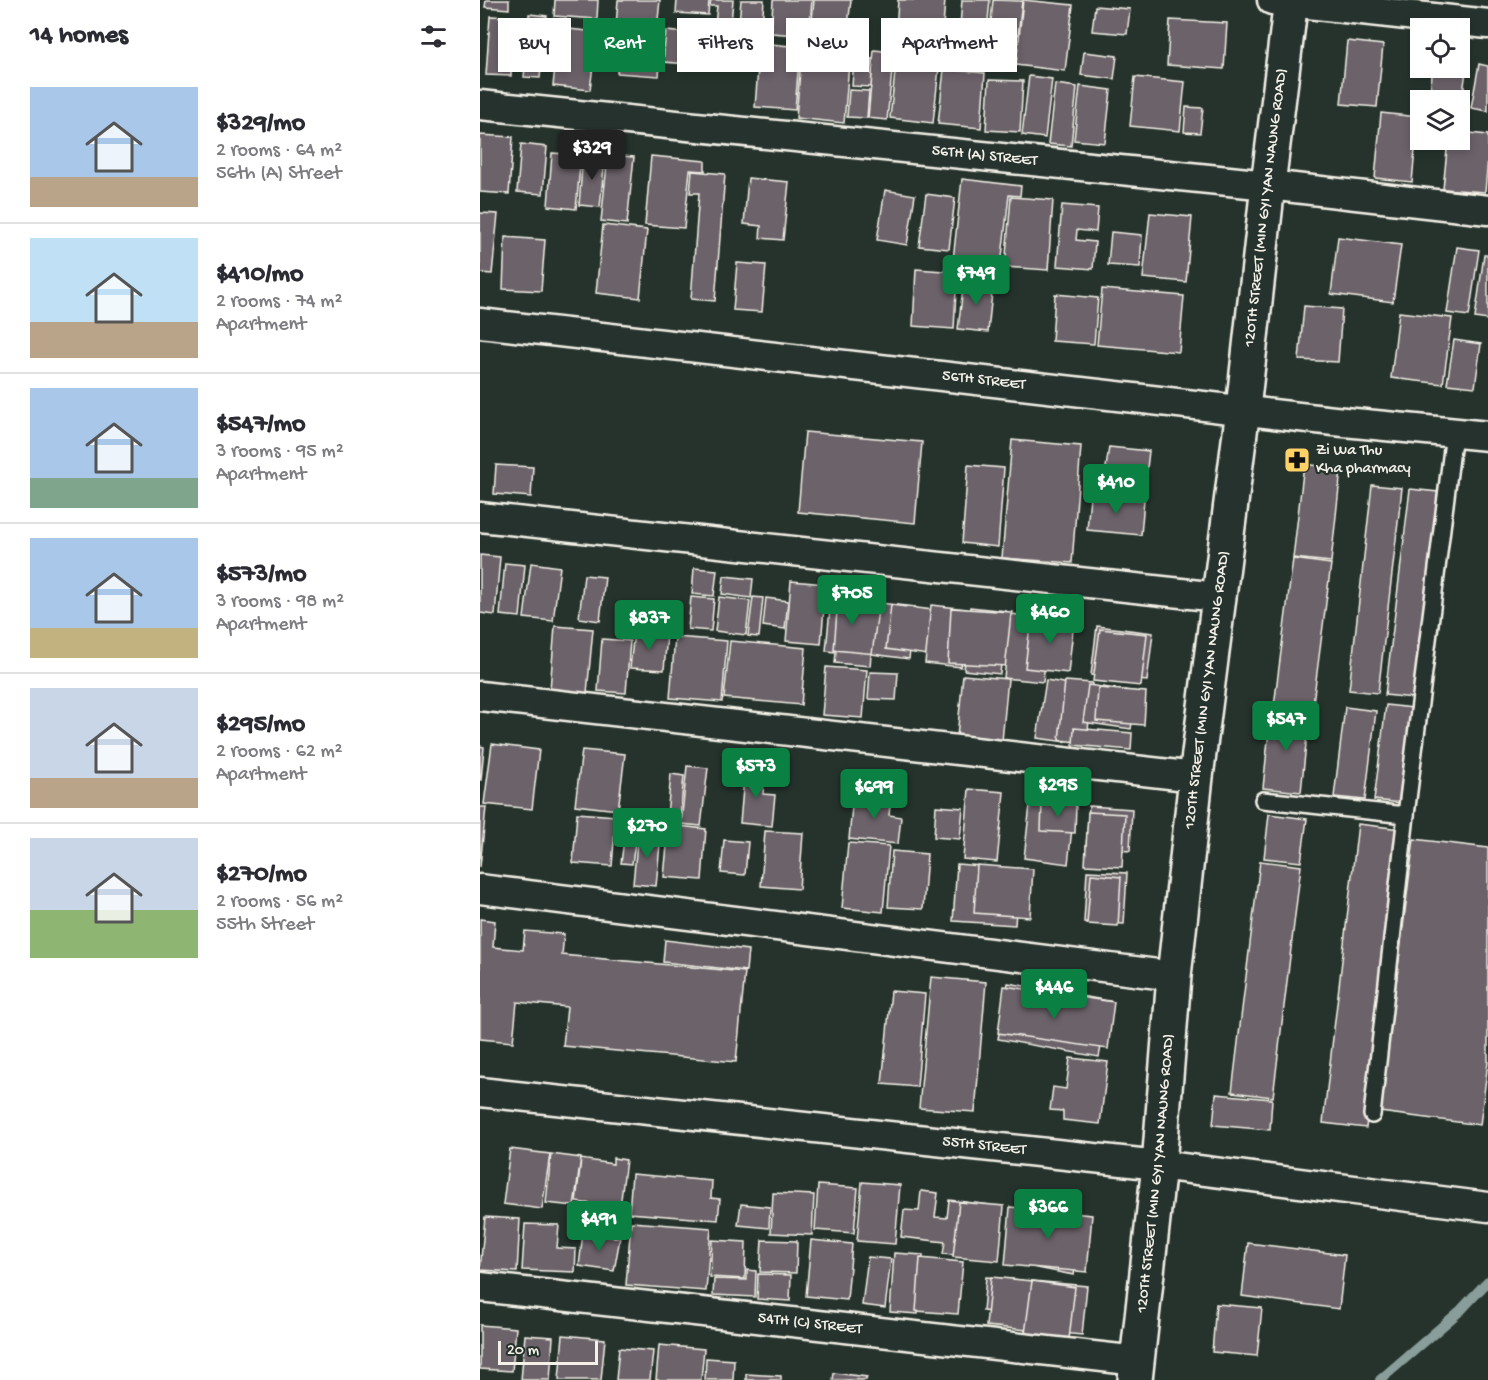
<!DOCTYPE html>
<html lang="en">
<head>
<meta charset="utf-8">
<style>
  body { margin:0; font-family:"Gochi Hand",sans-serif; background:#f2f2f3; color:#2b2b33; height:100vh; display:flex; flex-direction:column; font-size:22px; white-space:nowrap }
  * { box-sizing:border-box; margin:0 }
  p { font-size:20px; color:#7c7c81 }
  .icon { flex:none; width:33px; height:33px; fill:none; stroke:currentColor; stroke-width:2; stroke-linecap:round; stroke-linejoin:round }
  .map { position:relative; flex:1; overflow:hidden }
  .sheet { display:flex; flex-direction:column; background:#fff; width:480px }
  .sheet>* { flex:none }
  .banner { position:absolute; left:18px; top:18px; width:570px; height:54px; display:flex; gap:12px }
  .tools { position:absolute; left:930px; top:18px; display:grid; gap:12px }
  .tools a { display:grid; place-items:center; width:60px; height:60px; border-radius:0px; background:#fff; box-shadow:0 3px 9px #0003; font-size:30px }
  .scale { position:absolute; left:18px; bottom:15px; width:100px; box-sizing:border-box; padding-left:6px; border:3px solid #f4f1e8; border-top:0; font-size:16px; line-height:21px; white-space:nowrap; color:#f4f1e8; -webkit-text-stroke:4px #26332d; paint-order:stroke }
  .price { position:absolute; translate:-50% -51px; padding:0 14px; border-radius:6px; background:#0b8043; color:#fff; font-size:20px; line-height:39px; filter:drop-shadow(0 2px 3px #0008) }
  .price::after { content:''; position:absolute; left:50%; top:36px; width:18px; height:14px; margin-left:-9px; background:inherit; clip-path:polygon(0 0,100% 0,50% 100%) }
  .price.selected { background:#222; color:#fff }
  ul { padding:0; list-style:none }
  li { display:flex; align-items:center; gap:18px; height:150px; padding:0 30px }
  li+li { border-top:2px solid #e1e1e2 }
  li span { display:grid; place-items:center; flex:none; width:168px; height:120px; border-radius:0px; color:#555 }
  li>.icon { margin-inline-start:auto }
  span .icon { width:72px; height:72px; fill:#fffc; stroke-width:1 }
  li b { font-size:26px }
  h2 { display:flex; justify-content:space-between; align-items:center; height:72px; padding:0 30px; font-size:26px }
  .pill { padding:0 21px; border-radius:0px; background:#fff; box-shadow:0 3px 9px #0003; font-size:21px; line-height:54px }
  .pill.selected { background:#0b8043; color:#fff }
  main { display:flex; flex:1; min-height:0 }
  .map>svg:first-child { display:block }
</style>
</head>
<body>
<main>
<section class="sheet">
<h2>14 homes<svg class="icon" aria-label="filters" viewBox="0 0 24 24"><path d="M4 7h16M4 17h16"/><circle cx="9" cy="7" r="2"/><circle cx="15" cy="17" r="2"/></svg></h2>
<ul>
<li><span style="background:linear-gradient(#a9c7e8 75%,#b9a48a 0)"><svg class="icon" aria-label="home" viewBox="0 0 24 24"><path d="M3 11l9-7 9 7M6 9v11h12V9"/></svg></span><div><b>$329/mo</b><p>2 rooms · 64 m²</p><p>56th (A) Street</p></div></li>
<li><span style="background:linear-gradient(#bfe0f5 70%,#b9a48a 0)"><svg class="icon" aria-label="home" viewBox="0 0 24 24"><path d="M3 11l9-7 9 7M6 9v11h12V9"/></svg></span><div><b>$410/mo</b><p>2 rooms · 74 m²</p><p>Apartment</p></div></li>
<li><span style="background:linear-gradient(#a9c7e8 75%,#7fa58c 0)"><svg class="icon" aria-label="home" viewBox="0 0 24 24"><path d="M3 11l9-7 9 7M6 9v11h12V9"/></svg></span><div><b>$547/mo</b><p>3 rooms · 95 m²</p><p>Apartment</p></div></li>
<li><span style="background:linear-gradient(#a9c7e8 75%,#c2b280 0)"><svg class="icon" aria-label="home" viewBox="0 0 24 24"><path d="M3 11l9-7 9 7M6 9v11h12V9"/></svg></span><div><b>$573/mo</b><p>3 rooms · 98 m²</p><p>Apartment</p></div></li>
<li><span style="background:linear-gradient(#c9d6e8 75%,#b9a48a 0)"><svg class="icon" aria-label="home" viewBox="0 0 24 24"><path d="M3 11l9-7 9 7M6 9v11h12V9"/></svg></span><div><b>$295/mo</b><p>2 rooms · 62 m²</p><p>Apartment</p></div></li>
<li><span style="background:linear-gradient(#c9d6e8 60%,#8fb573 0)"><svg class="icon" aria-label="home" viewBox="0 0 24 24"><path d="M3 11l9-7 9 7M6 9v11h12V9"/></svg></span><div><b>$270/mo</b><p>2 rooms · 56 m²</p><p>55th Street</p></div></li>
</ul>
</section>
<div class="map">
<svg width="1008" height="1380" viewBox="0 0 1008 1380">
  <rect width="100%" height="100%" fill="#26332d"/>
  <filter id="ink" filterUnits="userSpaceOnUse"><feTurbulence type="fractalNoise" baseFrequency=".0167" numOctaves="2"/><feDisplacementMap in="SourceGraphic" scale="12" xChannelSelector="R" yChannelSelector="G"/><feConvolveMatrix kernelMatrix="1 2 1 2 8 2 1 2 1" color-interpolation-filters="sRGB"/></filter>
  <g filter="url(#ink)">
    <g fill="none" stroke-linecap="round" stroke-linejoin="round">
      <polyline stroke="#899e9a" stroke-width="10" points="900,1380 981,1310 1008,1281"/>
    </g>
    <g fill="#6c636a" stroke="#f4f1e8" stroke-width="1.5">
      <polygon points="6,0 29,0 29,9 5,7"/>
      <polygon points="75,0 118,0 117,19 74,16"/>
      <polygon points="138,0 180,0 177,29 136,26"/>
      <polygon points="197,0 229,0 228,15 196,13"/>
      <polygon points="231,0 253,0 250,34 234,33 237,6 230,6"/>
      <polygon points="261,0 284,0 281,38 258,36"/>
      <polygon points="293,0 332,0 329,36 291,33"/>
      <polygon points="334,0 371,0 367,34 331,30"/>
      <polygon points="418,0 465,0 461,52 415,48"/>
      <polygon points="482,0 510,0 506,41 479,39"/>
      <polygon points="513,0 542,1 538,35 510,31"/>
      <polygon points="543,0 593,5 585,71 536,65"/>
      <polygon points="615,6 650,9 647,34 612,31"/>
      <polygon points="49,14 67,16 65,42 48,41"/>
      <polygon points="10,16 34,17 31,76 6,75"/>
      <polygon points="690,20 747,23 744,69 687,65"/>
      <polygon points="79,28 117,32 110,90 73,86"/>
      <polygon points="186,31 225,35 222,65 183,62"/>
      <polygon points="323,36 371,40 364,123 316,118"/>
      <polygon points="140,39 182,43 179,76 137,73"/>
      <polygon points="867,41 903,45 897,107 861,104"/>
      <polygon points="280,43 320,47 315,110 275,107"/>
      <polygon points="980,47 989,48 980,116 980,100 949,100 953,68 980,68"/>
      <polygon points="47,48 63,49 60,78 44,77"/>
      <polygon points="394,50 414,52 407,120 388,118"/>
      <polygon points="604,52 637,56 634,79 601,75"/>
      <polygon points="417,54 460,59 453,123 410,118"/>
      <polygon points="374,58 393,59 391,87 372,86"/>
      <polygon points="999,64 1008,66 1008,111 991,108"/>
      <polygon points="464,69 505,73 501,128 458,124"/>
      <polygon points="549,76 572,79 565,138 542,135"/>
      <polygon points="655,77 705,82 700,131 650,126"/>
      <polygon points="509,80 543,81 540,132 506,130"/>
      <polygon points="575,84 597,87 591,146 568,144"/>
      <polygon points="600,86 631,90 625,143 594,140"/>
      <polygon points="369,90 389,91 387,118 367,117"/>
      <polygon points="706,107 723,108 720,133 704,132"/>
      <polygon points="901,113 938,117 932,182 895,178"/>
      <polygon points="980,132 1008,135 1008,158 1005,192 963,189 968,140 980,140"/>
      <polygon points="0,135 33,137 29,194 0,192"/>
      <polygon points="41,144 67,147 63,194 37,192"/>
      <polygon points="72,153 101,155 96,209 68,206"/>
      <polygon points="103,155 125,157 120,207 99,205"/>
      <polygon points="128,155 154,157 147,224 121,221"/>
      <polygon points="171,156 225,161 225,171 210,170 204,228 165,225"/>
      <polygon points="212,171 245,174 235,301 211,299 219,193 210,193"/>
      <polygon points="268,178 309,182 303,240 280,238 281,226 264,224"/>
      <polygon points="482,179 541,186 540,196 529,195 521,266 473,260"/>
      <polygon points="405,190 435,195 427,245 397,240"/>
      <polygon points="446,194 475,198 469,249 439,246"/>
      <polygon points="531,197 573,200 568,270 525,267"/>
      <polygon points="582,205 618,208 616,232 597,230 596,240 615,242 613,269 577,266"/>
      <polygon points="0,213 18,214 12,274 0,273"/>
      <polygon points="670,213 712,217 706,282 663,278"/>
      <polygon points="123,225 167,230 160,298 116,293"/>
      <polygon points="631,232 662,235 660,267 628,265"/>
      <polygon points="25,237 65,240 61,291 23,289"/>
      <polygon points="858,237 921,245 913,302 851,294"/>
      <polygon points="977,247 999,250 989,316 967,313"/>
      <polygon points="1004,255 1008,255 1008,320 995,318"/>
      <polygon points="257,263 286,265 282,312 253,310"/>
      <polygon points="436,269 477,272 474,329 433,326"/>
      <polygon points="484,280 513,283 508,332 478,329"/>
      <polygon points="622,289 704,296 699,352 617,345"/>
      <polygon points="575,294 618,298 614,344 572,341"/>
      <polygon points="824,306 862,309 858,362 819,360"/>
      <polygon points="919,312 972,318 963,384 911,378"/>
      <polygon points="974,340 1001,344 995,387 967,384"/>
      <polygon points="325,432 442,442 435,523 318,512"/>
      <polygon points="532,440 601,446 592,563 522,558"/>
      <polygon points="629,447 669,451 665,486 624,481"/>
      <polygon points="824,464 861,469 851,562 813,558"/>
      <polygon points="16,465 53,467 51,497 14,494"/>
      <polygon points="488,465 524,468 518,547 482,543"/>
      <polygon points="892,485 922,488 898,693 869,690"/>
      <polygon points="930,489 958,492 934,698 905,695"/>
      <polygon points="610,496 664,500 661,535 607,530"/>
      <polygon points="0,555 20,557 15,615 0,613"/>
      <polygon points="813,559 851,564 832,711 794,706"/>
      <polygon points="25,563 45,565 40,617 20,615"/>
      <polygon points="51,563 80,567 73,621 44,618"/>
      <polygon points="214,568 237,570 234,596 212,594"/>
      <polygon points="104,575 125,577 120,621 99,618"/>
      <polygon points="244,576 273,579 271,598 242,594"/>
      <polygon points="311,581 346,584 341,644 306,641"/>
      <polygon points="352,587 397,591 390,666 355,663 356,652 346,651"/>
      <polygon points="211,597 234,599 231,631 208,629"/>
      <polygon points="239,597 270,601 266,635 235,631"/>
      <polygon points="273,597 283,598 279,637 268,636"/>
      <polygon points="286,598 308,601 305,629 283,626"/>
      <polygon points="358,598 401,602 396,654 354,650"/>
      <polygon points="399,603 435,607 429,659 392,654"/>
      <polygon points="411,605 453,610 448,655 406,649"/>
      <polygon points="451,605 487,609 481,667 445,663"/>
      <polygon points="490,607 526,611 520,674 484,670"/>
      <polygon points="471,608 532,612 528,666 468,663"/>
      <polygon points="531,614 569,619 563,682 524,678"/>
      <polygon points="551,617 594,622 588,673 545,668"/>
      <polygon points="75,626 113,629 107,693 70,690"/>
      <polygon points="617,626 673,633 667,681 611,675"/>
      <polygon points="620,629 667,634 661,686 613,681"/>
      <polygon points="154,632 187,634 184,670 150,668"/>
      <polygon points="195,637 247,641 242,702 190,698"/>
      <polygon points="122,639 150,641 146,693 118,691"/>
      <polygon points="250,641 326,648 321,705 244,698"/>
      <polygon points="346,667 387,670 383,718 342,715"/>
      <polygon points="390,672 418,673 416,700 388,699"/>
      <polygon points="483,675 528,679 522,741 477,737"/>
      <polygon points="566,680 595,685 586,742 557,738"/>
      <polygon points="585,681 612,683 607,743 579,740"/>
      <polygon points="608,685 657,692 651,729 603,722"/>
      <polygon points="618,688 666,692 664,725 616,721"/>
      <polygon points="906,705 933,708 922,803 894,800"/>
      <polygon points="865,707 896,711 885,800 854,797"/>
      <polygon points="791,711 829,715 821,792 783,788"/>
      <polygon points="594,728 652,733 651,750 593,745"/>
      <polygon points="12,744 59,750 52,809 4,804"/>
      <polygon points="0,746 4,747 1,780 0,780"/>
      <polygon points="102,750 145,754 138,810 95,805"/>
      <polygon points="207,766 228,768 221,826 201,824"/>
      <polygon points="265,766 285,768 283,794 295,795 292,826 260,823"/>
      <polygon points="191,774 204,776 200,817 187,815"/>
      <polygon points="489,789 524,792 517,862 483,859"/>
      <polygon points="373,795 411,798 409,815 421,817 418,844 369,839"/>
      <polygon points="551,796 595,802 588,864 544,858"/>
      <polygon points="562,803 596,805 595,833 561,831"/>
      <polygon points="456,806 483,808 480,839 454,837"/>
      <polygon points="609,806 652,809 650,851 606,848"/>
      <polygon points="0,807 6,807 0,867"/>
      <polygon points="608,812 645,814 642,867 605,865"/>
      <polygon points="97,813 136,816 132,866 93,863"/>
      <polygon points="789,814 827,819 821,862 784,858"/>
      <polygon points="878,824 921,829 886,1128 843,1123"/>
      <polygon points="189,825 226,829 222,880 184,877"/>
      <polygon points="285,831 323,833 319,889 281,886"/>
      <polygon points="158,832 181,834 176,886 153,884"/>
      <polygon points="934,839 1008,848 1008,1062 1000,1125 900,1112"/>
      <polygon points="144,840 155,842 152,864 141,863"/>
      <polygon points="244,840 268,842 265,875 241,873"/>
      <polygon points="368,843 409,846 403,912 362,908"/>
      <polygon points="412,851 447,854 443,909 408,907"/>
      <polygon points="780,861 821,866 793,1097 752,1092"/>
      <polygon points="477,864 539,869 535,925 473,921"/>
      <polygon points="497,865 553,869 550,917 494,913"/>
      <polygon points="607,871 647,873 644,924 604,922"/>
      <polygon points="611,874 641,877 638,926 607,924"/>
      <polygon points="0,919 15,921 13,947 43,950 45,931 84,934 82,955 265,972 256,1062 83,1046 87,1007 37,1002 33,1042 0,1039"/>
      <polygon points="185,940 268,950 266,971 183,962"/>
      <polygon points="451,977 506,982 495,1112 439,1108"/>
      <polygon points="528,983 630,1001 619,1057 518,1039"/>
      <polygon points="524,986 634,1002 628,1049 518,1033"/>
      <polygon points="411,991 445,994 437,1087 402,1084"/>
      <polygon points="590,1058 628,1062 620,1124 583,1120 583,1111 570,1110 573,1087 586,1089"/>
      <polygon points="736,1094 792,1099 790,1130 733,1125"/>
      <polygon points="30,1149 70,1154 62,1209 23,1204"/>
      <polygon points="71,1154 101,1158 94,1206 66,1203"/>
      <polygon points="133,1158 146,1160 140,1207 96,1202 101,1159 133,1164"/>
      <polygon points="152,1174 232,1181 231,1198 240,1199 238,1220 149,1213"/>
      <polygon points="382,1182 420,1185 415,1244 377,1241"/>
      <polygon points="338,1185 378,1188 374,1233 335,1230"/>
      <polygon points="441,1191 458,1193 455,1217 467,1218 469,1200 510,1205 504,1258 463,1254 465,1242 421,1237 424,1210 439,1211"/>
      <polygon points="293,1193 334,1195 332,1235 291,1233"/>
      <polygon points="479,1202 524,1206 519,1261 473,1257"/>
      <polygon points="261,1204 290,1207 289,1228 258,1225"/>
      <polygon points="541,1205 604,1216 594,1275 531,1263"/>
      <polygon points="530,1207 612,1215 607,1272 525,1265"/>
      <polygon points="5,1217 40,1219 37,1272 0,1270"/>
      <polygon points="151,1222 231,1228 226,1291 146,1285"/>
      <polygon points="45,1224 79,1225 77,1248 96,1249 95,1272 42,1270"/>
      <polygon points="103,1233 140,1238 134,1271 99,1266"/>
      <polygon points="232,1240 266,1242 265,1279 230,1277"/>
      <polygon points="282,1240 317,1241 316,1273 280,1272"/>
      <polygon points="331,1240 372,1244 367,1300 326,1296"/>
      <polygon points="768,1243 865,1255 859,1309 762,1296"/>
      <polygon points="414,1253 443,1255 438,1314 410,1312"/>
      <polygon points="388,1257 411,1259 405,1308 382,1305"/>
      <polygon points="440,1258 483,1262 478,1314 436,1311"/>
      <polygon points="267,1270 276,1271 275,1297 233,1295 234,1279 267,1280"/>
      <polygon points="278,1274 311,1275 310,1301 277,1299"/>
      <polygon points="506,1277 542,1280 539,1315 503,1311"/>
      <polygon points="511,1277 607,1286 602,1335 506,1326"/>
      <polygon points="552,1281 595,1287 589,1339 545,1334"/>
      <polygon points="736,1304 782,1308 777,1356 732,1352"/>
      <polygon points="0,1325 36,1328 32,1371 0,1369"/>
      <polygon points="45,1335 73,1337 70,1380 41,1380"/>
      <polygon points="83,1335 125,1339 121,1380 79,1380"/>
      <polygon points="179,1345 224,1349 221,1380 176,1380"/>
      <polygon points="139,1348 173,1351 170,1380 136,1380"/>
      <polygon points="226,1358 254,1360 253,1380 225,1380"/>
      <polygon points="354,1373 387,1377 386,1380 353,1380"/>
      <polygon points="266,1374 301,1376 301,1380 266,1380"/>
    </g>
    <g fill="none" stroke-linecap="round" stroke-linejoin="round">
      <defs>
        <g id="lane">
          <polyline points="783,800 926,815"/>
          <polyline points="892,1115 926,815 974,433"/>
        </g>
        <g id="street">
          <polyline points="792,0 1008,24"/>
          <path id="s1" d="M0,105l788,80 220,25"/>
          <path id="s2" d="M0,323l854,98 154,15"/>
          <polyline points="0,517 738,597"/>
          <polyline points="0,696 716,777"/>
          <polyline points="0,889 694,976"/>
          <path id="s3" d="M0,1092l679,73 329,42"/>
          <path id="s4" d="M0,1287l658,74"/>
        </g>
        <g id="secondary">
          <path id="s5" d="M655,1380l24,-215 15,-189 22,-199 47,-368 25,-224 23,-185"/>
        </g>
      </defs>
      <use href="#lane" stroke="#f4f1e8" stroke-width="20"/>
      <use href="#street" stroke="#f4f1e8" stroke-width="33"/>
      <use href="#secondary" stroke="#f4f1e8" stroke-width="38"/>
      <use href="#lane" stroke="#26332d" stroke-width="15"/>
      <use href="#street" stroke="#26332d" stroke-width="28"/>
      <use href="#secondary" stroke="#26332d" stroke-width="33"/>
    </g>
  </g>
  <defs>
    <symbol id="pharmacy-square" viewBox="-11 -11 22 22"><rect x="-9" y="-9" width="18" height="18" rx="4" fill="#ffd166" stroke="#26332d"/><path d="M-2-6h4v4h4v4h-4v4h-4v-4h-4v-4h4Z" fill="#111"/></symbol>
  </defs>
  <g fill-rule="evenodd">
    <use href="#pharmacy-square" x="802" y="445" width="30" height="30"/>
  </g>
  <g text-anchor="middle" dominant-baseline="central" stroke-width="4.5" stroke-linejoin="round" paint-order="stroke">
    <g font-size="16" fill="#f4f1e8" stroke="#26332d">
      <text stroke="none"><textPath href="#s1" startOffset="507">56TH (A) STREET</textPath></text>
      <text stroke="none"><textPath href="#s5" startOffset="1180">120TH STREET (MIN GYI YAN NAUNG ROAD)</textPath></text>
      <text stroke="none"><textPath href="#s2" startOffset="507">56TH STREET</textPath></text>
      <text stroke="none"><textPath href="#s5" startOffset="694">120TH STREET (MIN GYI YAN NAUNG ROAD)</textPath></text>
      <text stroke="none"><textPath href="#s3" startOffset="507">55TH STREET</textPath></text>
      <text stroke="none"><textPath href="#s5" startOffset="208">120TH STREET (MIN GYI YAN NAUNG ROAD)</textPath></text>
      <text stroke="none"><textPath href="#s4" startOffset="332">54TH (C) STREET</textPath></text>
    </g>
    <g font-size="16" fill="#f4f1e8" stroke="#26332d" text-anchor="start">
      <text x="836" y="451">Zi Wa Thu<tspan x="836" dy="18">Kha pharmacy</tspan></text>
    </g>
  </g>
</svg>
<div class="tools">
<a><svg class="icon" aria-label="locate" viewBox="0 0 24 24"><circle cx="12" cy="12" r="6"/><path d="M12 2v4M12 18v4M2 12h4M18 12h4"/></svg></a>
<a><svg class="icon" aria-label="layers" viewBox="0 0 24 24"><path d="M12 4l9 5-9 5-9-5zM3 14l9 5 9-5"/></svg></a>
</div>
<div class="scale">20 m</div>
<b class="price selected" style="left:112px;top:181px">$329</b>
<b class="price" style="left:496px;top:306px">$749</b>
<b class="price" style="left:636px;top:515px">$410</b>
<b class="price" style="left:372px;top:626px">$705</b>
<b class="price" style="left:570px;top:645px">$460</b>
<b class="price" style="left:169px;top:651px">$837</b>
<b class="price" style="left:806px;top:752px">$547</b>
<b class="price" style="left:276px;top:799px">$573</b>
<b class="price" style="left:578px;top:818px">$295</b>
<b class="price" style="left:394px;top:820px">$699</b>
<b class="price" style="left:167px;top:859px">$270</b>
<b class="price" style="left:574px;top:1020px">$446</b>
<b class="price" style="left:568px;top:1240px">$366</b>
<b class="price" style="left:119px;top:1252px">$491</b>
<div class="banner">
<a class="pill">Buy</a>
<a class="pill selected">Rent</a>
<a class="pill">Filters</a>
<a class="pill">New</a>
<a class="pill">Apartment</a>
</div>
</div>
</main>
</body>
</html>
